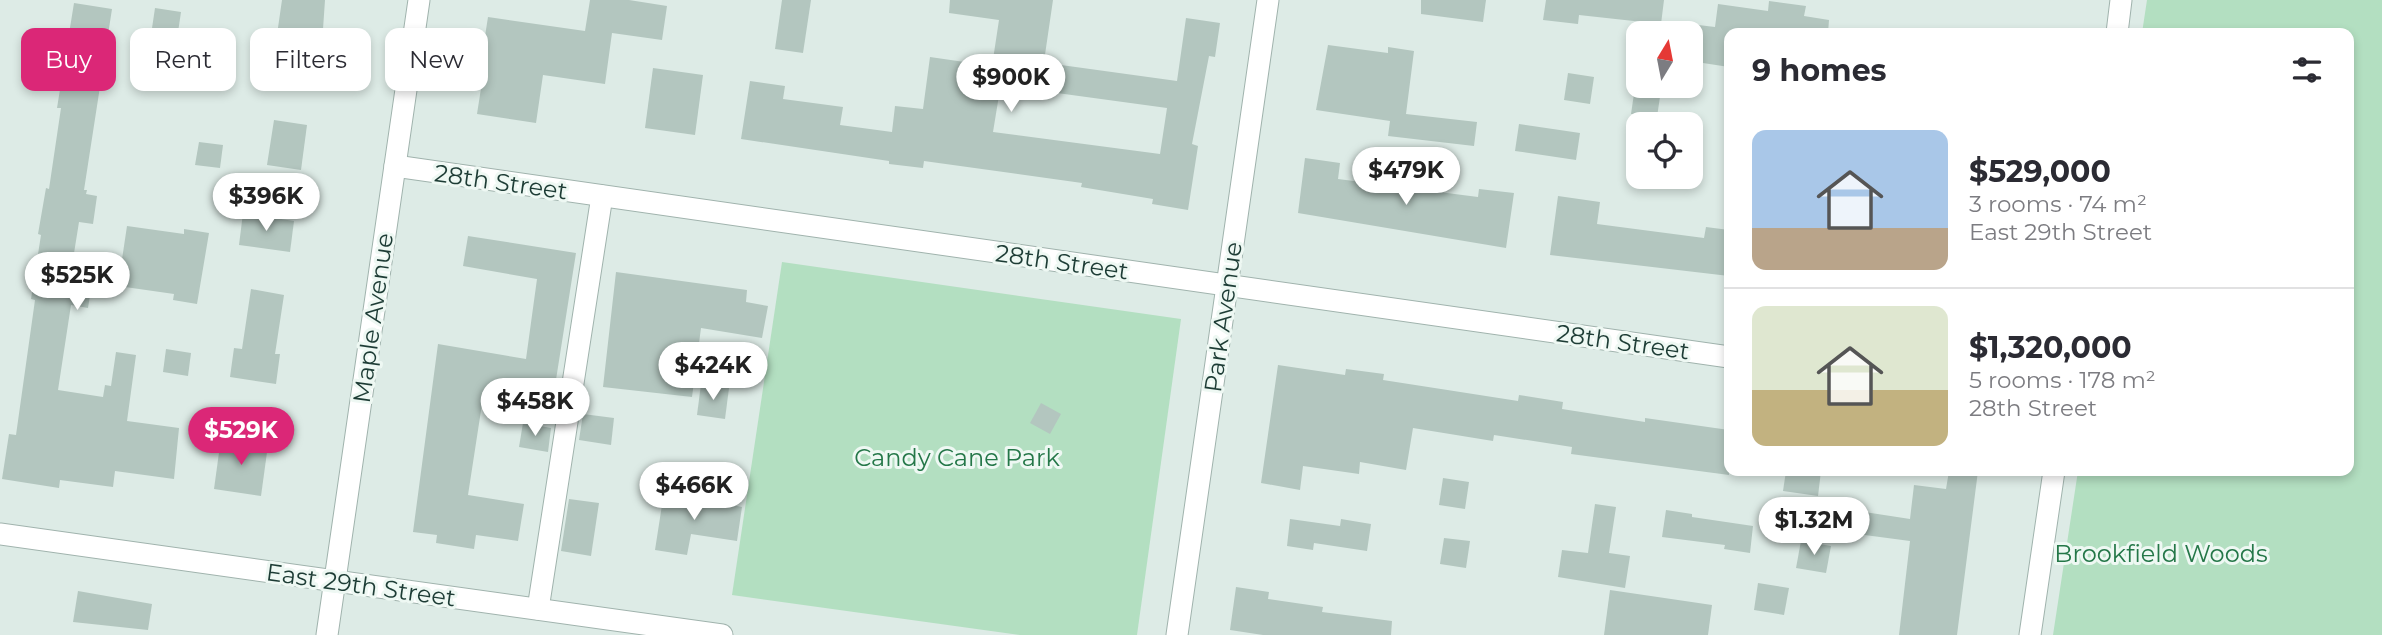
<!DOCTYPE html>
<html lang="en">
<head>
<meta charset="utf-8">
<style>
  body { margin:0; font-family:Montserrat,sans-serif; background:#f7f7f7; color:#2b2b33; height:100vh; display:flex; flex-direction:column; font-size:26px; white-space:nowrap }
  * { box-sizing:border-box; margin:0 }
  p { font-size:23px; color:#7c7c81 }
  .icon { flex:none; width:38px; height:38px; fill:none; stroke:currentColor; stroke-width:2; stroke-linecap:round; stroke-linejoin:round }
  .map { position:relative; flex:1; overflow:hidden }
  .panel { position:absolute; left:1724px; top:28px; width:630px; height:448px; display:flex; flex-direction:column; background:#fff; border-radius:14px; box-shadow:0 4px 10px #0003 }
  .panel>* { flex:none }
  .hud { position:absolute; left:21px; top:28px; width:665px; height:63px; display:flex; gap:14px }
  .needle { width:46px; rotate:10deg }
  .fabs { position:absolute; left:1626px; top:21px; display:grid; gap:14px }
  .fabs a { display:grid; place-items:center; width:77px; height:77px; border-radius:14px; background:#fff; box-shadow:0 4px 10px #0003; font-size:35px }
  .price { position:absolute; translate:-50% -60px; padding:0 16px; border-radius:24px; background:#fff; color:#222; font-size:23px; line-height:46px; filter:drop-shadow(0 2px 4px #0008) }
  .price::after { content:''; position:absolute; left:50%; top:42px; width:21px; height:16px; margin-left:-10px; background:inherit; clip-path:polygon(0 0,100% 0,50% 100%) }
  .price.selected { background:#db2777; color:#fff }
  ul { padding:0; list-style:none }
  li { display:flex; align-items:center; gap:21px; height:175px; padding:0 28px }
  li+li { border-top:2px solid #e1e1e2 }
  li span { display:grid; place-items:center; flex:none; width:196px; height:140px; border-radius:14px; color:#555 }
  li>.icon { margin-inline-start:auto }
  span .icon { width:84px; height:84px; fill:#fffc; stroke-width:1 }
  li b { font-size:30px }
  h2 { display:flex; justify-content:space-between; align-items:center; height:84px; padding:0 28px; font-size:30px }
  .tag { padding:0 24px; border-radius:14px; background:#fff; box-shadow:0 4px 10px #0003; font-size:24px; line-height:63px }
  .tag.selected { background:#db2777; color:#fff }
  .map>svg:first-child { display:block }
</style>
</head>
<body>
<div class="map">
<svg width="2382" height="635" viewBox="0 0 2382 635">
  <rect width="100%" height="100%" fill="#ddebe6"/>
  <g fill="#b3dfc1">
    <polygon points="2147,0 2382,0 2382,635 2053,635 2078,471 2348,471 2348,33 2142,33"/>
    <polygon points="782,262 1181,319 1137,635 1020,635 732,595"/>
  </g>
  <g fill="#b3c6bf">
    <polygon points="282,0 325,0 321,58 315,57 311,82 271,76"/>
    <polygon points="590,0 629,0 667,6 662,40 612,33 605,84 543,75 536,123 477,114 487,50 483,49 488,17 585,31"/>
    <polygon points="782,0 811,0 803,53 775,49"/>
    <polygon points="950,0 1053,0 1041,82 1002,77 993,132 1160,154 1167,108 1057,93 1061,65 1177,81 1186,18 1220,23 1215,57 1209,56 1192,144 1198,146 1188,210 1152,204 1153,199 1081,187 1082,183 924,161 923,168 889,164 889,161 741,139 750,81 785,86 783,99 843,107 840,125 892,132 895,106 923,109 930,57 992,66 999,20 949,13"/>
    <polygon points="1421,0 1486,0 1483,22 1421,14"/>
    <polygon points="1546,0 1664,0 1661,24 1579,15 1578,24 1543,20"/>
    <polygon points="1769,1 1806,6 1804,16 1829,20 1828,33 1729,33 1729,67 1690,61 1690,24 1715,27 1718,4 1768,11"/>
    <polygon points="74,3 112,9 84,190 87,190 86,194 97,196 93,224 79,222 71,272 93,276 88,308 71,305 58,390 103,397 105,385 111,386 116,352 136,355 127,421 179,428 174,479 115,471 113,487 60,480 59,488 2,479 9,434 16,435 35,300 31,299 41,235 38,234 46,188 49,189 61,108 57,108"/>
    <polygon points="155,8 181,12 177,39 151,35"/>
    <polygon points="1328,45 1388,53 1388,47 1414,51 1406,114 1477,122 1474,146 1388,136 1390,121 1316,110"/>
    <polygon points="653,68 703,75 695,135 645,128"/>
    <polygon points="1568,73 1594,77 1590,104 1564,100"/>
    <polygon points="1635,87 1661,90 1657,117 1631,114"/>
    <polygon points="274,120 307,125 301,170 267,165"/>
    <polygon points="1519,124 1580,133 1576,160 1515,151"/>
    <polygon points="199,142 223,145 220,168 195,165"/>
    <polygon points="1305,158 1340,163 1338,179 1478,197 1479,189 1514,193 1506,248 1298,213"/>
    <polygon points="1558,196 1600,202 1597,224 1704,238 1706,227 1729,230 1729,276 1550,255"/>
    <polygon points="243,213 294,221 290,252 239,245"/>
    <polygon points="127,226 184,234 184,229 209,233 197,304 173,300 174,294 118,286"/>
    <polygon points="468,236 576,253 555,386 502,378 500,393 484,391 468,495 524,504 518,541 476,535 474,549 436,543 437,535 413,532 438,344 526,359 537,279 463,266"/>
    <polygon points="616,272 747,290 746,302 768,306 762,338 701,328 692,397 603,387"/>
    <polygon points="251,289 284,295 275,354 280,354 276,384 230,377 234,348 242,349"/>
    <polygon points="166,349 191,353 188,376 163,372"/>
    <polygon points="1278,365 1345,375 1346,369 1384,374 1383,380 1441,389 1518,401 1519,395 1563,402 1562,409 1645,422 1645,418 1729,430 1729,475 1571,454 1572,447 1494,435 1493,441 1413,428 1406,470 1360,462 1359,474 1303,466 1300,490 1261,483"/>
    <polygon points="701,384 729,388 725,419 697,415"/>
    <polygon points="1041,403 1061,414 1050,434 1030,423"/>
    <polygon points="583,414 614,418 611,445 579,440"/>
    <polygon points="523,423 551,428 548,452 519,447"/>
    <polygon points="221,438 268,445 261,496 214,489"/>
    <polygon points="1786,471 1821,471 1818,496 1783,491"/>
    <polygon points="1949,471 1978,471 1957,635 1899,635 1910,541 1842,532 1845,509 1910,519 1914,485 1946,489"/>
    <polygon points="1443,478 1469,482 1465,509 1439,505"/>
    <polygon points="664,492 742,507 737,541 691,534 687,555 655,550"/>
    <polygon points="569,499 599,503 591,556 561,551"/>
    <polygon points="1595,504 1616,507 1609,553 1630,556 1625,588 1558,577 1562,550 1588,553"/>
    <polygon points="1666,510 1692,514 1692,517 1753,526 1750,553 1724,549 1725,545 1662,537"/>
    <polygon points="1290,519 1340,526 1341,519 1371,524 1367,551 1314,543 1313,550 1287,546"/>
    <polygon points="1444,538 1470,541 1466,568 1440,564"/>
    <polygon points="1801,541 1831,546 1826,573 1796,568"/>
    <polygon points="1758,583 1789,588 1784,615 1754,610"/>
    <polygon points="1236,587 1269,592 1268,599 1323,607 1322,612 1392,621 1391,635 1263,635 1230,630"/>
    <polygon points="1610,590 1712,605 1708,635 1604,635"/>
    <polygon points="78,591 152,604 148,630 73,622"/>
  </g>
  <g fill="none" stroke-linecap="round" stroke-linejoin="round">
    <defs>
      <g id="minor">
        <polyline points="2117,33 2121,0"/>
        <polyline points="395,166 1729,357"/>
        <polyline points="0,534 722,635"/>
        <polyline points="538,609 602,196"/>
        <polyline points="327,635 419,0"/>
        <polyline points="1177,635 1268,0"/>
        <polyline points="2030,635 2054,471"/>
      </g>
    </defs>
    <use href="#minor" stroke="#a0b3ad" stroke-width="23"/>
    <use href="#minor" stroke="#fff" stroke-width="21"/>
  </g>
  <g text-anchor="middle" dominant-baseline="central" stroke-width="6" stroke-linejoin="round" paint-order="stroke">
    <g font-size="24" fill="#1d3c35" stroke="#eef8f3">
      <text transform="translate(501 182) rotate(8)">28th Street</text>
      <text transform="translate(1062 262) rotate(8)">28th Street</text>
      <text transform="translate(1223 317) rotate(-82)">Park Avenue</text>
      <text transform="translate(373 318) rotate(-82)">Maple Avenue</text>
      <text transform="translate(1623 342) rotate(8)">28th Street</text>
      <text transform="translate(361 585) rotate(8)">East 29th Street</text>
    </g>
    <g font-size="24" fill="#247748" stroke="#eef8f3">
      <text x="957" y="457">Candy Cane Park</text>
      <text x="2161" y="553">Brookfield Woods</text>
    </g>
  </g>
</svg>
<div class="fabs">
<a><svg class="needle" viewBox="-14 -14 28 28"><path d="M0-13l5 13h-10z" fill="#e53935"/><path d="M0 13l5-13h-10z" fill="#7c7c81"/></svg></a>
<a><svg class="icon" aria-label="locate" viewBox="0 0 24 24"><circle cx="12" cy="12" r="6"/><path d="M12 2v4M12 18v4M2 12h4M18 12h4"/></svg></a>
</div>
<b class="price" style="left:1011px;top:114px">$900K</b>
<b class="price" style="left:1406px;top:207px">$479K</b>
<b class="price" style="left:266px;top:233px">$396K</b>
<b class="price" style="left:77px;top:312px">$525K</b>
<b class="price" style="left:713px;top:402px">$424K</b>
<b class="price" style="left:535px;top:438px">$458K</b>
<b class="price selected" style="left:241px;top:467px">$529K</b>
<b class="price" style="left:694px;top:522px">$466K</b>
<b class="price" style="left:1814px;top:557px">$1.32M</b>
<div class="hud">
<a class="tag selected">Buy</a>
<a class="tag">Rent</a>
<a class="tag">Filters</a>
<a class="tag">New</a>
</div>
<section class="panel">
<h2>9 homes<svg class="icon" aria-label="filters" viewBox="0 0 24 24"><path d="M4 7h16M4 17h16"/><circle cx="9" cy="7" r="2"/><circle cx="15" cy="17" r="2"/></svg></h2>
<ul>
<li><span style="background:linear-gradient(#a9c7e8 70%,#b9a48a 0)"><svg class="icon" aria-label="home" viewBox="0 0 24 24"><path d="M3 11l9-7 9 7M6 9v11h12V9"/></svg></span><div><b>$529,000</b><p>3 rooms · 74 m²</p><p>East 29th Street</p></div></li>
<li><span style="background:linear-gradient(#dfe7d0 60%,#c2b280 0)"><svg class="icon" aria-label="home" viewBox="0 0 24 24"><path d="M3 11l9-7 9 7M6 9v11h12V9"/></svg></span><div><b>$1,320,000</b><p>5 rooms · 178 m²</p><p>28th Street</p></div></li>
</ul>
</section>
</div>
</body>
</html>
